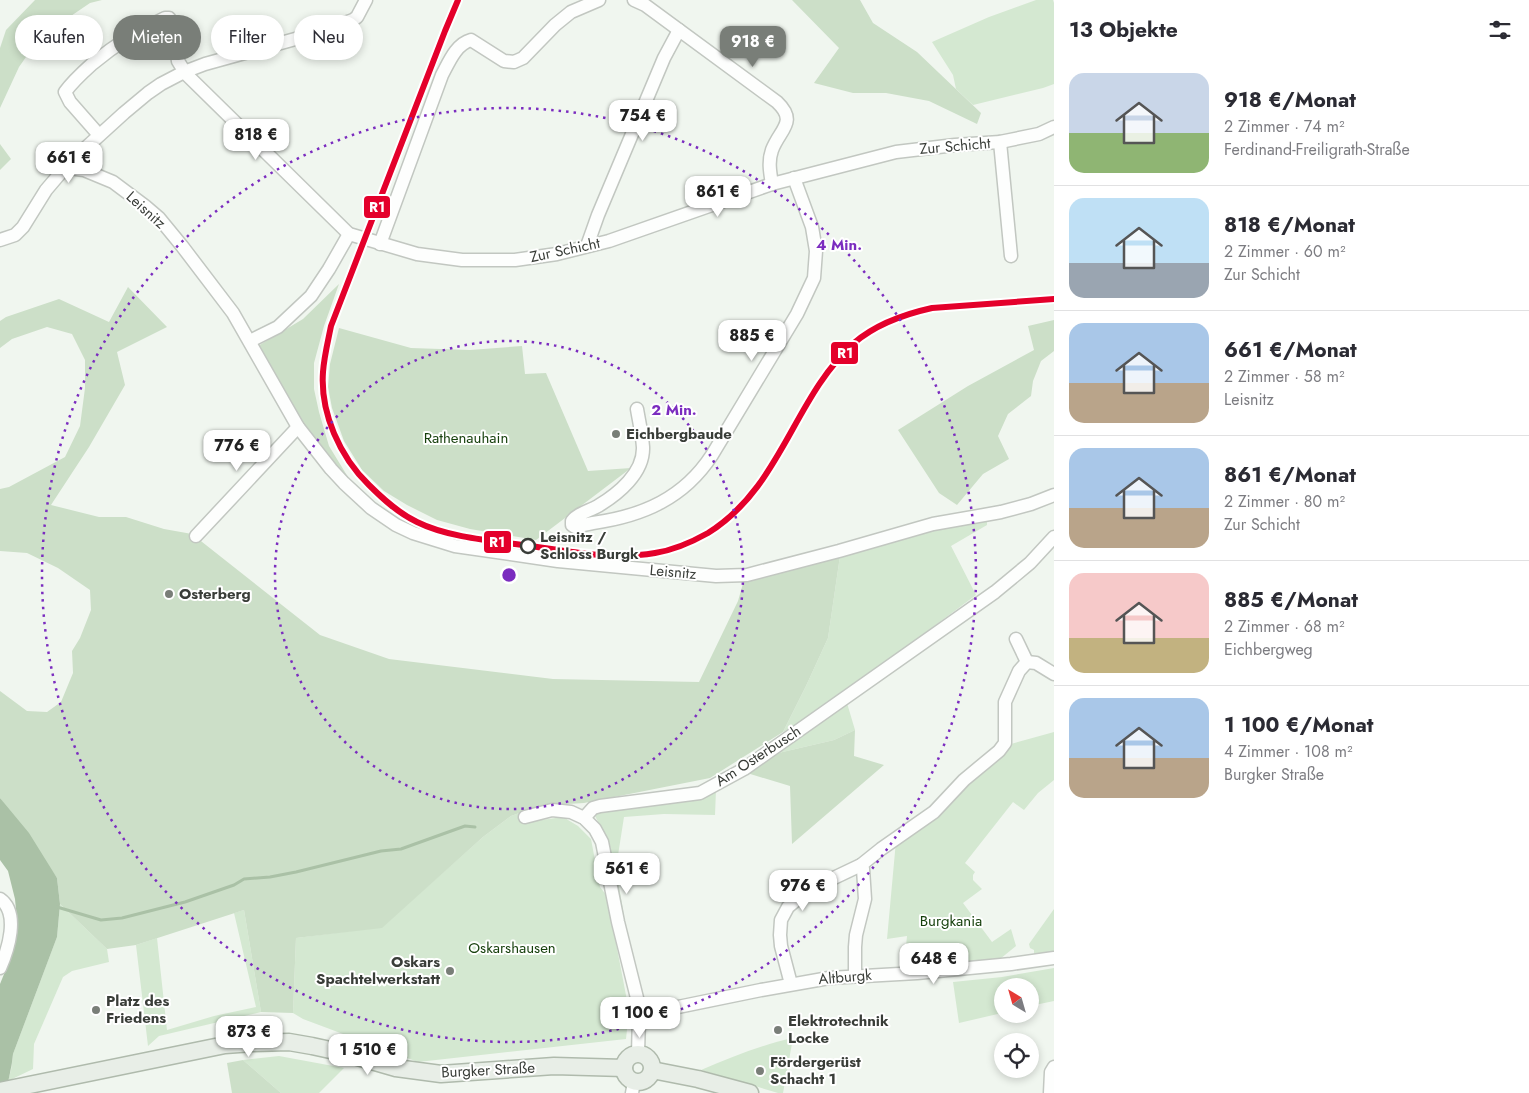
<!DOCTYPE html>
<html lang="de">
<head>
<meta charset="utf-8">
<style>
  body { margin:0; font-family:Jost,sans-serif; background:#f7f7f7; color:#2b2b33; height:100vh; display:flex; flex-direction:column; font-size:19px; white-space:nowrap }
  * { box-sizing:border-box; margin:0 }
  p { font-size:16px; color:#7c7c81 }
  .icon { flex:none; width:28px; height:28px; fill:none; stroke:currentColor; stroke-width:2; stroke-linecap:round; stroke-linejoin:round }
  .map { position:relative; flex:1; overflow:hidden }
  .panel { display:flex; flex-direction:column; background:#fff; width:475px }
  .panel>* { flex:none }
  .banner { position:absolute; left:15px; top:15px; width:475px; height:45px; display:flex; gap:10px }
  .needle { width:32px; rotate:323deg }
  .controls { position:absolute; left:994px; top:978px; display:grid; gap:10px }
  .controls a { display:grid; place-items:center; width:45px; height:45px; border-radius:50%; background:#fff; box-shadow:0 2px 8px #0003; font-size:25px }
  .price { position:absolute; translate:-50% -42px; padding:0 11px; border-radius:10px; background:#fff; color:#222; font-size:16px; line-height:32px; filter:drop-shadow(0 1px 2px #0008) }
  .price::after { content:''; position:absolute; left:50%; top:30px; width:15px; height:11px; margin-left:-8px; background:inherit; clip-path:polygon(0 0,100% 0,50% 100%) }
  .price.on { background:#797e78; color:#fff }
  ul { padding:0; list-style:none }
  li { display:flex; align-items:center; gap:15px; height:125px; padding:0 15px }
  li+li { border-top:1px solid #e1e1e2 }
  li span { display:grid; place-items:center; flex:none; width:140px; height:100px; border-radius:15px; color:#555 }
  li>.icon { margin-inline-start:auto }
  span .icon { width:60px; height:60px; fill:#fffc; stroke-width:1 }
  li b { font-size:21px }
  h2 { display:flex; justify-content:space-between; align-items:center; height:60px; padding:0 15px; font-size:21px }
  .chip { padding:0 18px; border-radius:22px; background:#fff; box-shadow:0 2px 8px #0003; font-size:18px; line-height:45px }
  .chip.on { background:#797e78; color:#fff }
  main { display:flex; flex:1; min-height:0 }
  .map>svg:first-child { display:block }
</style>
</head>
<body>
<main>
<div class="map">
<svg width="1054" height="1093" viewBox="0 0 1054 1093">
  <rect width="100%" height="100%" fill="#f0f6ef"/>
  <g fill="#d4e8d1">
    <polygon points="1036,0 1053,0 1054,3 1054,84 1043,88 973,105 956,89 953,75 932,42 989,17"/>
    <polygon points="987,520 987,525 951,546 976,595 844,693 855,730 834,740 774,754 803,721 783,732 806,686 828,638 840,556 854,551 951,526"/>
    <polygon points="1054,732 1054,780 1038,793 1024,810 1013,802 965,863 975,872 973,875 973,880 982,889 963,903 992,942 1011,929 1016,946 1000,959 904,967 907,936 887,939 896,841 948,804 1011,744"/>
    <polygon points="716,790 715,815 664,814 624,817 616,868 624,916 622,917 604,833 595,816 599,809"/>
    <polygon points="525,811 526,822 563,817 578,826 591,839 600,887 607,896 629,1011 626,1039 418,1062 303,1019 293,1013 296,938 382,927 483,837 511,816"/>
    <polygon points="60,904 107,949 109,962 72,971 63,977 34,1044 33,1069 8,1081 11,1070 13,1054 57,937"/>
    <polygon points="1054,909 1054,952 1034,955 1034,950 1030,948 1029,944"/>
    <polygon points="244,910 261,1012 159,1036 148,1046 136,945 157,938 167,1030 214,1016 256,1007 234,913"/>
    <polygon points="1054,968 1054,1001 1030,1006 1030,986 1002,986 1002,1013 959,1023 953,982 1002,977"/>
    <path d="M793,1038l-10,55h-5l-77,-23c31,-13 60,-25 92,-32z"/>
    <polygon points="279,1056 344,1068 319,1093 281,1093 243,1060"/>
  </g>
  <g fill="#ccdfc8">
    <polygon points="35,0 102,0 90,3 40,37 19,67 0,108 0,48 6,30"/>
    <polygon points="792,0 860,0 873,23 917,52 981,113 977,124 929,101 886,93 853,93 814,83 839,48"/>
    <polygon points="0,144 11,159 0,170"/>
    <polygon points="339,284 324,326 314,363 314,389 319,412 329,446 351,482 301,424 258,346 303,319"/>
    <polygon points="128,287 167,327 117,352 125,385 89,447 51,505 99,517 126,517 164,529 192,534 320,635 389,659 553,679 699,682 738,601 744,580 840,556 828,638 806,686 783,732 710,778 584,803 551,805 525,811 511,816 483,837 382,928 296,938 293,1013 261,1012 244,910 136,945 107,949 60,904 57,878 0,798 0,691 27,711 47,712 61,702 73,673 72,651 80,638 91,610 90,590 58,568 27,553 0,551 0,489 9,487 65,457 80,426 85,388 85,360 72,334 47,327 12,339 0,348 0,321 6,317 59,299 109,322"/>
    <polygon points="1054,320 1054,351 1041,361 1033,381 1031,396 1008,414 998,436 1009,459 983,474 957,505 939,493 898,430 968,386 1034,350 1028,326"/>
    <polygon points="339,328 411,348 470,350 522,346 525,374 546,373 588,471 631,468 536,540 470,529 437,520 407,505 384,491 362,470 344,441 332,408 328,387 330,364"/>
    <polygon points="855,730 854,756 884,765 792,844 790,786 747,773 774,754 834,740"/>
    <polygon points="243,1060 281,1093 232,1093 227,1063"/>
  </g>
  <path fill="#aac1a6" d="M0,798l29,35 28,45 3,26 -3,33 -44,117c-1,13 -5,26 -7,39h-6v-109l13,-32 4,-32 -2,-21 -7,-28 -8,-11z"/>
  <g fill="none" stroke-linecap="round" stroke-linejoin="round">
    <polyline stroke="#aac1a6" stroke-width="3" points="57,907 101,920 122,918 185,902 234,885 244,879 270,877 296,872 381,851 401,849 465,826 475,827"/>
    <defs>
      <g id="minor">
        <path d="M634,0l11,5 132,97c21,20 3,27 -5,48 -4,11 -2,22 0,34"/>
        <path d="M99,135l-29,-33 -5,-10c8,-11 17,-19 27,-28 23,-19 46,-34 73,-46h4l3,4 6,39 8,13 163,160 68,20 45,6h53l42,-6 52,-13 163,-57 124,-32 59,-7 45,-3 39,-8 15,-7"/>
        <polyline points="1000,142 1011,256"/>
        <polyline points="69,163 76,169 84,170 113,182 145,206 159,218 182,246 233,313 298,427 331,469 344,483 371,508 396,525 413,533 455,546 558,561 716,576 747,575 839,551 933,524 1001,512 1031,504 1054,495"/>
        <polyline points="0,240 15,235 23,227 46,190 69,163 124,113 148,93 161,84 184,72 205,64 306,36 353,20 357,17 366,0"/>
        <path d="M380,244l62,-169c7,-13 14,-31 29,-35l33,21 10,1 9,-4 32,-33 16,-13 28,-12"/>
        <polyline points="587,246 598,215 664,58 679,30"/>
        <polyline points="250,341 278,327 311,296 329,269 349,234"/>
        <path d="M637,409c2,12 5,25 6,38 1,26 -25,47 -45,59 -9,5 -20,7 -26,15v4l3,2c6,-1 12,-3 18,-4 50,-7 91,-25 119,-68l85,-141 17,-36 2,-27 -4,-24 -18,-49"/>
        <polyline points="196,536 298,427"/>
        <polyline points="1016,639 1027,662"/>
        <polyline points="1027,662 1036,663 1054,674"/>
        <polyline points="525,817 552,810 571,812 584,818 595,829 602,842 618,922 638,1002 639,1015 638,1054"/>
        <polyline points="584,818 593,808 600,806 700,793 744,769 995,592 1030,563 1054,537"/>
        <path d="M0,899c20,14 8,51 0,69"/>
        <polyline points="855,975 855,947 856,935 865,899 863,869 861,865"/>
        <polyline points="791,984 781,946 780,935 781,920 788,907 800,897 819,885 861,865 881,849 934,812 964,780 999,751 1005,743 1005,702 1019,671 1027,662"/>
        <polyline points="639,1015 761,990 829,978 917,973 1011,964 1054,958"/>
        <polyline points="632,1093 634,1082"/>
        <polyline points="1050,1093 1051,1072 1054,1067"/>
      </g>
      <g id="major">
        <circle cx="638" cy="1068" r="14"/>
        <polyline points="652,1070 698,1079 750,1093"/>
        <polyline points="0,1091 225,1045 253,1043 289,1042 312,1046 344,1053 396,1068 441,1074 554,1066 624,1068"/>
      </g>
    </defs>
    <use href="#minor" stroke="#c2c7c1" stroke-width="15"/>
    <use href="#major" stroke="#afbaac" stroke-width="19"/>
    <use href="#minor" stroke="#fdfefd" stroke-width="12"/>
    <use href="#major" stroke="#e8eee7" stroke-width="16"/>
    <path stroke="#c6c8c6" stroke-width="3" stroke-dasharray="9 9" stroke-linecap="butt" d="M458,0l-13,31 -114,295c-4,22 -11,44 -8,67 4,25 13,47 25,68 16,27 56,58 86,68 29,10 63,13 94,17"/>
    <defs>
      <path id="rail-1" d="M458,0l-13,31 -114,295c-3,15 -7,31 -8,46 -3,41 17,85 46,113 14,14 29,28 48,37 32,16 78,19 114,24 40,6 83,14 124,7 19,-3 37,-11 53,-20 74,-46 85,-135 146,-190 22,-19 51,-29 78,-35l122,-9"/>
    </defs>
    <use href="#rail-1" stroke="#fff" stroke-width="10"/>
    <use href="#rail-1" stroke="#e4002b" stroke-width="6"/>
  </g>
  <g fill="none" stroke="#7b2cbf" stroke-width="2.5" stroke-dasharray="2.5 5">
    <circle cx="509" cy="575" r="234"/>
    <circle cx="509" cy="575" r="467"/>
  </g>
  <g fill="#797e78" stroke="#fff" stroke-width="2">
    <circle cx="616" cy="434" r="5"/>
    <circle cx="169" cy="594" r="5"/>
    <circle cx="450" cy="971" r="5"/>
    <circle cx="96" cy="1010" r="5"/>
    <circle cx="778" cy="1030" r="5"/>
    <circle cx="760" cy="1071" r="5"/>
  </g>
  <circle fill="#fff" stroke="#393d38" stroke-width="2.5" cx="528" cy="546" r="7"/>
  <g text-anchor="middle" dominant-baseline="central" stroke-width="4" stroke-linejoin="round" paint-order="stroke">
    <g font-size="15" fill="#393d38" stroke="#fff">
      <text transform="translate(955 146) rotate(-5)">Zur Schicht</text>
      <text transform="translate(146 210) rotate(42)">Leisnitz</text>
      <text transform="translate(565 250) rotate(-12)">Zur Schicht</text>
      <text transform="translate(673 572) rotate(5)">Leisnitz</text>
      <text transform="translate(758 756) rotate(-33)">Am Osterbusch</text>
      <text transform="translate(845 977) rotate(-5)">Altburgk</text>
      <text transform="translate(488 1070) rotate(-3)">Burgker Straße</text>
    </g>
    <g font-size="15" font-weight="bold" fill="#393d38" stroke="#fff" text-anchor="start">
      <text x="626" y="434">Eichbergbaude</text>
      <text x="179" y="594">Osterberg</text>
      <text x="440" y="962" text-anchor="end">Oskars<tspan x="440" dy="17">Spachtelwerkstatt</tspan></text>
      <text x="106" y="1001">Platz des<tspan x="106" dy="17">Friedens</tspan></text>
      <text x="788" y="1021">Elektrotechnik<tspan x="788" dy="17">Locke</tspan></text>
      <text x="770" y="1062">Fördergerüst<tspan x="770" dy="17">Schacht 1</tspan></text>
    </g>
    <g font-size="15" fill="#153f0b" stroke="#fff">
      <text x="466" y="438">Rathenauhain</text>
      <text x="951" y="921">Burgkania</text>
      <text x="512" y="948">Oskarshausen</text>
    </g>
    <g font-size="15" font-weight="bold" fill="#393d38" stroke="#fff" text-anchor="start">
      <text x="540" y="537">Leisnitz /<tspan x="540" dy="17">Schloss Burgk</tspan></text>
    </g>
  </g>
  <circle cx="509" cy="575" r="8" fill="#7b2cbf" stroke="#fff" stroke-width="2.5"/>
  <g font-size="15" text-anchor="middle" font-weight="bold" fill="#7b2cbf" stroke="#fff" stroke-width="4" stroke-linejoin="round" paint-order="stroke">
    <text x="839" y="250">4 Min.</text>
    <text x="674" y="415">2 Min.</text>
  </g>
  <g stroke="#fff" stroke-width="2">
    <rect x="363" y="195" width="28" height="24" rx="5" fill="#e4002b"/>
    <rect x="830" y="341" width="29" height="24" rx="5" fill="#e4002b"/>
    <rect x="483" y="530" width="29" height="24" rx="5" fill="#e4002b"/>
  </g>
  <g font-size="14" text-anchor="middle" font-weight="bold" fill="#fff">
    <text x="377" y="212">R1</text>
    <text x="845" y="358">R1</text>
    <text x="497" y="547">R1</text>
  </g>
</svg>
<div class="controls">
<a><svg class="needle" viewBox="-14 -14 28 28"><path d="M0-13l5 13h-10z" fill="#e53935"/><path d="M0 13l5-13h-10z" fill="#7c7c81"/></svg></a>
<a><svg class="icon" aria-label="locate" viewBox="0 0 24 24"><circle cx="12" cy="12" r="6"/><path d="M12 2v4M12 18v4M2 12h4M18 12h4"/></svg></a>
</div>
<b class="price on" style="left:753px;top:68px">918 €</b>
<b class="price" style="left:643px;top:142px">754 €</b>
<b class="price" style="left:256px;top:161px">818 €</b>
<b class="price" style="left:69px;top:184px">661 €</b>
<b class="price" style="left:718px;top:218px">861 €</b>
<b class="price" style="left:752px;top:362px">885 €</b>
<b class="price" style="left:237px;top:472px">776 €</b>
<b class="price" style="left:627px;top:895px">561 €</b>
<b class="price" style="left:803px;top:912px">976 €</b>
<b class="price" style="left:934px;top:985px">648 €</b>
<b class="price" style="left:640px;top:1039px">1 100 €</b>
<b class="price" style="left:249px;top:1058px">873 €</b>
<b class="price" style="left:368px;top:1076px">1 510 €</b>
<div class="banner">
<a class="chip">Kaufen</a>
<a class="chip on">Mieten</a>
<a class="chip">Filter</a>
<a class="chip">Neu</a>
</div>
</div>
<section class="panel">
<h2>13 Objekte<svg class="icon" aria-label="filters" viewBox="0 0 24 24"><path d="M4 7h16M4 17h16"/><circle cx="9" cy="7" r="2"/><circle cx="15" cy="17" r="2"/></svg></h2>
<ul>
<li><span style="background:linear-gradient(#c9d6e8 60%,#8fb573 0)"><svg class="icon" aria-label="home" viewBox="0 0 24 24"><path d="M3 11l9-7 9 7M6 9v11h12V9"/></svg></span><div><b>918 €/Monat</b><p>2 Zimmer · 74 m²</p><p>Ferdinand-Freiligrath-Straße</p></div></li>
<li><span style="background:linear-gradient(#bfe0f5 65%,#9aa5b1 0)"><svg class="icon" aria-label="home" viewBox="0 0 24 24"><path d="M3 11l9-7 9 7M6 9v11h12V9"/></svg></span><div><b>818 €/Monat</b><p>2 Zimmer · 60 m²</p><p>Zur Schicht</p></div></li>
<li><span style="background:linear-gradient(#a9c7e8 60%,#b9a48a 0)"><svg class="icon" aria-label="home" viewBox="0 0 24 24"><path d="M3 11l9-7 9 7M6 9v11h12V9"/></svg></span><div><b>661 €/Monat</b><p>2 Zimmer · 58 m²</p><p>Leisnitz</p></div></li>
<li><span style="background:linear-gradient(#a9c7e8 60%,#b9a48a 0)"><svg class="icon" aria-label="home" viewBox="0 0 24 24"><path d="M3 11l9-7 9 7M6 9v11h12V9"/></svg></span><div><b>861 €/Monat</b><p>2 Zimmer · 80 m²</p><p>Zur Schicht</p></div></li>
<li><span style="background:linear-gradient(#f6c9c9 65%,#c2b280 0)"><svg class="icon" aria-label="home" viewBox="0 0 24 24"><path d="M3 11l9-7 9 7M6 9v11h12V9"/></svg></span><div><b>885 €/Monat</b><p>2 Zimmer · 68 m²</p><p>Eichbergweg</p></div></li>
<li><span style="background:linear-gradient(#a9c7e8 60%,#b9a48a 0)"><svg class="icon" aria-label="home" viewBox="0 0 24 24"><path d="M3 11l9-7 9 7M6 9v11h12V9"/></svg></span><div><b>1 100 €/Monat</b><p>4 Zimmer · 108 m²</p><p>Burgker Straße</p></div></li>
</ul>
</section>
</main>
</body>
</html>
